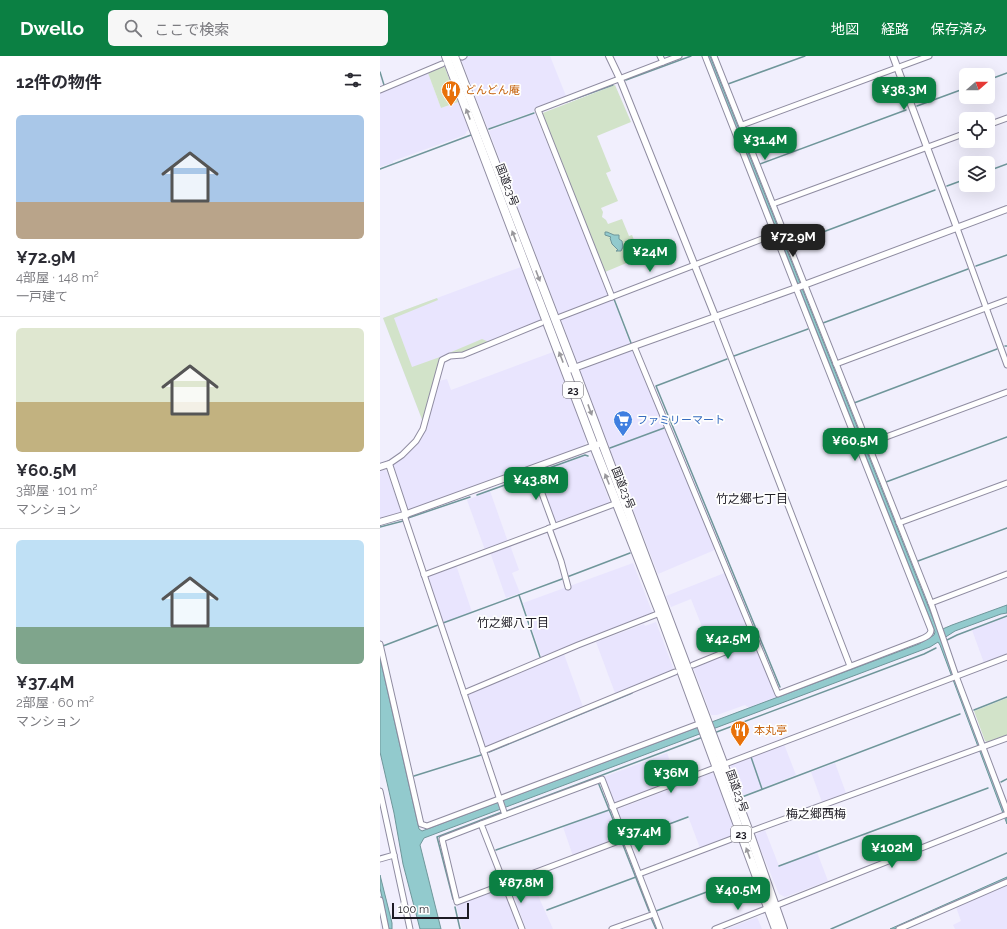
<!DOCTYPE html>
<html lang="ja">
<head>
<meta charset="utf-8">
<style>
  body { margin:0; font-family:Raleway,"Noto Sans JP",sans-serif; background:#f7f7f7; color:#2b2b33; height:100vh; display:flex; flex-direction:column; font-size:15px; white-space:nowrap }
  * { box-sizing:border-box; margin:0 }
  p { font-size:13px; color:#7c7c81 }
  .icon { flex:none; width:22px; height:22px; fill:none; stroke:currentColor; stroke-width:2; stroke-linecap:round; stroke-linejoin:round }
  .map { position:relative; flex:1; overflow:hidden }
  .side { display:flex; flex-direction:column; background:#fff; width:380px }
  .side>* { flex:none }
  .needle { width:26px; rotate:70deg }
  .fabs { position:absolute; left:579px; top:12px; display:grid; gap:8px }
  .fabs a { display:grid; place-items:center; width:36px; height:36px; border-radius:6px; background:#fff; box-shadow:0 4px 16px #0002; font-size:20px }
  .scale { position:absolute; left:12px; bottom:10px; width:77px; box-sizing:border-box; padding-left:4px; border:2px solid #1d1b24; border-top:0; font-size:11px; line-height:14px; white-space:nowrap; color:#1d1b24; -webkit-text-stroke:3px #fefefe; paint-order:stroke }
  .price { position:absolute; translate:-50% -34px; padding:0 9px; border-radius:8px; background:#0b8043; color:#fff; font-size:13px; line-height:26px; filter:drop-shadow(0 1px 2px #0008) }
  .price::after { content:''; position:absolute; left:50%; top:24px; width:12px; height:9px; margin-left:-6px; background:inherit; clip-path:polygon(0 0,100% 0,50% 100%) }
  .price.active { background:#222; color:#fff }
  ul { padding:0; list-style:none }
  li { display:grid; align-content:center; gap:8px; height:212px; padding:0 16px }
  li+li { border-top:1px solid #e1e1e2 }
  li span { display:grid; place-items:center; height:124px; border-radius:6px; color:#555 }
  li>.icon { margin-inline-start:auto }
  span .icon { width:72px; height:72px; fill:#fffc; stroke-width:1 }
  li b { font-size:17px }
  h2 { display:flex; justify-content:space-between; align-items:center; height:48px; padding:0 16px; font-size:17px }
  header { display:flex; align-items:center; gap:24px; box-sizing:border-box; height:56px; padding:0 20px; background:#0b8043; color:#fff }
  header strong { font-size:19px }
  nav { display:flex; gap:22px; margin-inline-start:auto; font-size:14px }
  .search { width:280px; height:36px; background:#f7f7f7; display:flex; align-items:center; gap:10px; box-sizing:border-box; padding:0 14px; border-radius:6px; color:#7c7c81; font-size:15px }
  main { display:flex; flex:1; min-height:0 }
  .map>svg:first-child { display:block }
</style>
</head>
<body>
<header>
<strong>Dwello</strong>
<div class="search"><svg class="icon" aria-label="search" viewBox="0 0 24 24"><circle cx="10" cy="10" r="6"/><path d="M15 15l6 6"/></svg>ここで検索</div>
<nav><a>地図</a><a>経路</a><a>保存済み</a></nav>
</header>
<main>
<section class="side">
<h2>12件の物件<svg class="icon" aria-label="filters" viewBox="0 0 24 24"><path d="M4 7h16M4 17h16"/><circle cx="9" cy="7" r="2"/><circle cx="15" cy="17" r="2"/></svg></h2>
<ul>
<li><span style="background:linear-gradient(#a9c7e8 70%,#b9a48a 0)"><svg class="icon" aria-label="home" viewBox="0 0 24 24"><path d="M3 11l9-7 9 7M6 9v11h12V9"/></svg></span><div><b>¥72.9M</b><p>4部屋 · 148 m²</p><p>一戸建て</p></div></li>
<li><span style="background:linear-gradient(#dfe7d0 60%,#c2b280 0)"><svg class="icon" aria-label="home" viewBox="0 0 24 24"><path d="M3 11l9-7 9 7M6 9v11h12V9"/></svg></span><div><b>¥60.5M</b><p>3部屋 · 101 m²</p><p>マンション</p></div></li>
<li><span style="background:linear-gradient(#bfe0f5 70%,#7fa58c 0)"><svg class="icon" aria-label="home" viewBox="0 0 24 24"><path d="M3 11l9-7 9 7M6 9v11h12V9"/></svg></span><div><b>¥37.4M</b><p>2部屋 · 60 m²</p><p>マンション</p></div></li>
</ul>
</section>
<div class="map">
<svg width="627" height="873" viewBox="0 0 627 873">
  <rect width="100%" height="100%" fill="#f1effd"/>
  <g fill="#e9e5fe">
    <polygon points="89,0 170,0 186,40 154,52 155,55 108,73 81,3"/>
    <polygon points="48,17 61,52 78,46 89,74 87,75 85,79 13,105 13,107 0,111 0,37"/>
    <polygon points="155,57 229,240 179,259 109,75"/>
    <polygon points="141,211 162,266 81,297 69,297 60,301 43,366 3,262"/>
    <polygon points="233,243 250,288 200,306 196,304 181,263"/>
    <polygon points="253,294 337,493 278,518 200,316 202,313"/>
    <polygon points="173,296 207,382 205,389 202,391 31,454 27,452 12,411 14,407 21,403 36,390 46,373 59,325 67,323 71,334"/>
    <polygon points="205,400 215,405 230,447 175,466 157,417"/>
    <polygon points="4,414 7,415 21,456 21,458 0,464 0,415"/>
    <polygon points="110,435 128,486 105,494 87,444"/>
    <polygon points="130,489 139,514 132,517 140,537 126,542 110,496"/>
    <polygon points="253,507 273,558 162,602 143,547"/>
    <polygon points="76,509 92,556 62,567 47,520"/>
    <polygon points="347,516 374,582 333,598 311,543 291,551 286,540"/>
    <polygon points="627,561 627,598 604,607 592,574"/>
    <polygon points="276,566 294,614 235,637 216,586 264,568 265,570"/>
    <polygon points="375,587 397,641 369,652 365,649 337,659 331,659 313,611 328,606 368,588 369,589"/>
    <polygon points="184,598 203,651 104,692 88,641 89,638"/>
    <polygon points="404,688 416,719 362,740 351,710 352,708"/>
    <polygon points="287,697 297,724 236,746 233,745 224,721"/>
    <polygon points="455,707 466,737 442,746 431,716"/>
    <polygon points="332,717 335,719 356,778 320,792 308,760 248,783 237,755 238,753"/>
    <polygon points="228,755 240,782 193,800 183,771"/>
    <polygon points="385,774 399,810 437,796 448,825 405,841 399,838 375,780 380,776"/>
    <polygon points="150,821 164,853 173,873 146,873 130,830"/>
    <polygon points="627,828 627,873 575,873 573,869 581,865 576,851"/>
    <polygon points="122,833 125,834 139,873 82,873 76,848"/>
    <polygon points="377,861 382,873 347,873"/>
  </g>
  <g fill="#d2e3c9">
    <polygon points="64,9 78,46 61,52 48,17"/>
    <polygon points="235,29 251,66 217,80 231,115 226,117 238,145 221,152 223,156 222,161 226,164 228,168 242,163 249,180 252,179 261,201 225,216 160,58"/>
    <polygon points="57,242 58,244 14,262 32,311 60,301 43,366 3,262"/>
    <polygon points="102,283 109,286 81,297 69,297"/>
    <polygon points="627,642 627,679 607,686 605,685 594,655"/>
  </g>
  <g fill="#92cacd" stroke="#6f969a">
    <polygon points="328,0 330,0 558,575 572,569 627,549 627,557 621,558 575,575 561,584 627,763 627,768 560,589 558,586 550,591 44,782 40,789 61,873 40,873 23,808 14,757 0,696 0,602 39,773 42,775 539,588 554,579 555,576"/>
    <polygon points="225,176 227,176 234,179 239,179 239,183 242,185 243,191 241,195 236,195 238,194 232,188 230,182 231,181 225,179"/>
    <polygon points="0,819 12,867 12,873 9,873 0,832"/>
    <polygon points="627,821 627,823 514,873 510,873"/>
  </g>
  <g fill="none" stroke-linecap="round" stroke-linejoin="round">
    <g stroke="#6f969a" stroke-width="1.5">
      <polyline points="0,16 4,29"/>
      <polyline points="246,24 311,0"/>
      <polyline points="608,24 627,17"/>
      <polyline points="348,28 425,0"/>
      <polyline points="186,46 233,29"/>
      <polyline points="537,50 586,32"/>
      <polyline points="109,73 154,57"/>
      <polyline points="380,108 526,54"/>
      <polyline points="0,113 91,79"/>
      <polyline points="608,115 627,108"/>
      <polyline points="567,130 586,123"/>
      <polyline points="411,188 555,134"/>
      <polyline points="596,210 627,199"/>
      <polyline points="234,243 251,287"/>
      <polyline points="443,267 588,213"/>
      <polyline points="625,290 627,290"/>
      <polyline points="354,300 428,273"/>
      <polyline points="347,303 276,330 400,631"/>
      <polyline points="474,347 617,293"/>
      <polyline points="230,392 284,372"/>
      <polyline points="158,416 205,399 208,400"/>
      <polyline points="506,426 627,381"/>
      <polyline points="97,439 150,420"/>
      <polyline points="28,462 90,441"/>
      <polyline points="0,471 23,465"/>
      <polyline points="538,505 627,472"/>
      <polyline points="187,521 250,497"/>
      <polyline points="139,539 160,601"/>
      <polyline points="63,567 182,523"/>
      <polyline points="567,584 577,579 627,560"/>
      <polyline points="3,590 58,569"/>
      <polyline points="594,654 627,641"/>
      <polyline points="334,677 544,598 556,592"/>
      <polyline points="109,696 252,637"/>
      <polyline points="371,701 382,733"/>
      <polyline points="34,720 101,699"/>
      <polyline points="218,726 240,781"/>
      <polyline points="621,726 627,723"/>
      <polyline points="362,741 580,658"/>
      <polyline points="127,755 323,681"/>
      <polyline points="249,783 308,761"/>
      <polyline points="243,789 269,855"/>
      <polyline points="116,794 229,754"/>
      <polyline points="399,810 608,732"/>
      <polyline points="73,843 57,781 122,756"/>
      <polyline points="75,851 80,873"/>
      <polyline points="167,854 256,821"/>
      <polyline points="276,855 364,822"/>
      <polyline points="271,862 276,873"/>
      <polyline points="451,873 627,797"/>
    </g>
    <defs>
      <g id="minor">
        <polyline points="280,0 283,6"/>
        <polyline points="334,0 551,547 576,620 627,755"/>
        <polyline points="82,1 84,0"/>
        <polyline points="0,34 62,8"/>
        <polyline points="362,69 549,0"/>
        <polyline points="608,69 627,62"/>
        <polyline points="393,148 586,77"/>
        <polyline points="577,172 627,309"/>
        <polyline points="232,241 158,54 299,0"/>
        <polyline points="335,260 470,610"/>
        <polyline points="180,261 395,178"/>
        <path d="M254,290l144,348 141,-54c5,-2 12,-4 12,-10l-135,-342 -91,-232"/>
        <polyline points="456,308 627,244"/>
        <polyline points="479,391 627,336"/>
        <polyline points="9,408 22,399 36,385 43,373 62,304 70,300 83,299 161,267"/>
        <polyline points="153,413 174,470"/>
        <polyline points="24,459 125,759"/>
        <polyline points="519,467 627,427"/>
        <polyline points="169,472 181,505 188,531"/>
        <polyline points="44,519 237,447"/>
        <polyline points="551,547 627,518"/>
        <polyline points="0,588 41,768 47,770 321,667"/>
        <polyline points="313,609 377,583"/>
        <polyline points="84,637 198,589 280,557"/>
        <polyline points="103,695 295,616"/>
        <polyline points="0,735 30,873"/>
        <polyline points="232,751 627,601"/>
        <polyline points="101,768 62,783 77,846 244,783"/>
        <polyline points="369,776 627,682"/>
        <polyline points="0,803 14,799"/>
        <polyline points="259,818 362,779"/>
        <polyline points="0,844 6,873"/>
        <polyline points="395,850 627,758"/>
        <polyline points="142,873 101,768 222,723 280,873"/>
        <polyline points="232,873 274,858"/>
        <polyline points="335,873 388,852"/>
        <polyline points="519,873 627,826"/>
      </g>
      <g id="tertiary">
        <polyline points="229,0 240,23 335,260"/>
        <polyline points="513,0 577,172"/>
        <polyline points="186,315 254,290 416,232 627,153"/>
        <polyline points="0,411 9,408 26,459"/>
        <polyline points="0,466 24,459 222,387"/>
      </g>
      <g id="trunk">
        <polyline points="66,0 214,390 280,557 396,873"/>
        <polyline points="74,0 194,312 369,776 403,873"/>
      </g>
    </defs>
    <use href="#minor" stroke="#8f8ca1" stroke-width="7"/>
    <use href="#tertiary" stroke="#8f8ca1" stroke-width="8"/>
    <use href="#trunk" stroke="#8f8ca1" stroke-width="10"/>
    <use href="#minor" stroke="#fff" stroke-width="5"/>
    <use href="#tertiary" stroke="#fff" stroke-width="6"/>
    <use href="#trunk" stroke="#fff" stroke-width="8"/>
  </g>
  <defs><path id="oneway-solid" d="M-6-.8H1V-3.2L6.5 0L1 3.2V.8H-6Z"/></defs>
  <g fill="#99989c">
    <use href="#oneway-solid" transform="translate(88 58) rotate(-111)"/>
    <use href="#oneway-solid" transform="translate(134 180) rotate(-111)"/>
    <use href="#oneway-solid" transform="translate(158 220) rotate(69)"/>
    <use href="#oneway-solid" transform="translate(181 301) rotate(-111)"/>
    <use href="#oneway-solid" transform="translate(210 354) rotate(70)"/>
    <use href="#oneway-solid" transform="translate(227 423) rotate(-112)"/>
    <use href="#oneway-solid" transform="translate(368 797) rotate(-110)"/>
  </g>
  <defs>
    <symbol id="restaurant-pin" viewBox="-11 -11 22 30"><path d="M0 17L-7.5 6A9.5 9.5 0 1 1 7.5 6Z" fill="#e8710a" stroke="#fefefe"/><path d="M-5-6h1v4h1v-4h1v4h1v-4h1v5L-1.5 .5V6h-2V.5L-5-1ZM5-6V6H3V1.5H1.5Q1.5-4 5-6Z" fill="#fff"/></symbol>
    <symbol id="supermarket-pin" viewBox="-11 -11 22 30"><path d="M0 17L-7.5 6A9.5 9.5 0 1 1 7.5 6Z" fill="#3f7fe0" stroke="#fefefe"/><path d="M-6-5.5h2.5l.6 2H6L4.5 2H-2.5L-4.4-4H-6ZM-1.5 3.2a1.3 1.3 0 1 0 .1 0ZM3 3.2a1.3 1.3 0 1 0 .1 0Z" fill="#fff"/></symbol>
  </defs>
  <g fill-rule="evenodd">
    <use href="#restaurant-pin" x="60" y="23" width="22" height="30"/>
    <use href="#supermarket-pin" x="232" y="353" width="22" height="30"/>
    <use href="#restaurant-pin" x="349" y="663" width="22" height="30"/>
  </g>
  <g text-anchor="middle" dominant-baseline="central" stroke-width="3.5" stroke-linejoin="round" paint-order="stroke">
    <g fill="#fefefe" stroke="#605f65" stroke-width="1">
      <rect x="183" y="326" width="20" height="16" rx="3"/>
      <rect x="351" y="770" width="20" height="16" rx="3"/>
    </g>
    <g font-size="10" font-weight="bold" fill="#1d1b24">
      <text x="193" y="334">23</text>
      <text x="361" y="778">23</text>
    </g>
    <g font-size="11" fill="#c56008" stroke="#fefefe" text-anchor="start">
      <text x="85" y="34">どんどん庵</text>
      <text x="374" y="674">本丸亭</text>
    </g>
    <g font-size="11" fill="#1d1b24" stroke="#fefefe">
      <text transform="translate(127 129) rotate(69)">国道23号</text>
      <text transform="translate(243 432) rotate(68)">国道23号</text>
      <text transform="translate(357 735) rotate(70)">国道23号</text>
    </g>
    <g font-size="11" fill="#366cbe" stroke="#fefefe" text-anchor="start">
      <text x="257" y="364">ファミリーマート</text>
    </g>
    <g font-size="12" fill="#1d1b24" stroke="#fefefe">
      <text x="372" y="443">竹之郷七丁目</text>
      <text x="133" y="567">竹之郷八丁目</text>
      <text x="436" y="758">梅之郷西梅</text>
    </g>
  </g>
</svg>
<div class="fabs">
<a><svg class="needle" viewBox="-14 -14 28 28"><path d="M0-13l5 13h-10z" fill="#e53935"/><path d="M0 13l5-13h-10z" fill="#7c7c81"/></svg></a>
<a><svg class="icon" aria-label="locate" viewBox="0 0 24 24"><circle cx="12" cy="12" r="6"/><path d="M12 2v4M12 18v4M2 12h4M18 12h4"/></svg></a>
<a><svg class="icon" aria-label="layers" viewBox="0 0 24 24"><path d="M12 4l9 5-9 5-9-5zM3 14l9 5 9-5"/></svg></a>
</div>
<div class="scale">100 m</div>
<b class="price" style="left:524px;top:55px">¥38.3M</b>
<b class="price" style="left:385px;top:105px">¥31.4M</b>
<b class="price active" style="left:413px;top:202px">¥72.9M</b>
<b class="price" style="left:270px;top:217px">¥24M</b>
<b class="price" style="left:475px;top:406px">¥60.5M</b>
<b class="price" style="left:156px;top:445px">¥43.8M</b>
<b class="price" style="left:348px;top:604px">¥42.5M</b>
<b class="price" style="left:291px;top:738px">¥36M</b>
<b class="price" style="left:259px;top:797px">¥37.4M</b>
<b class="price" style="left:512px;top:813px">¥102M</b>
<b class="price" style="left:141px;top:848px">¥87.8M</b>
<b class="price" style="left:358px;top:855px">¥40.5M</b>
</div>
</main>
</body>
</html>
